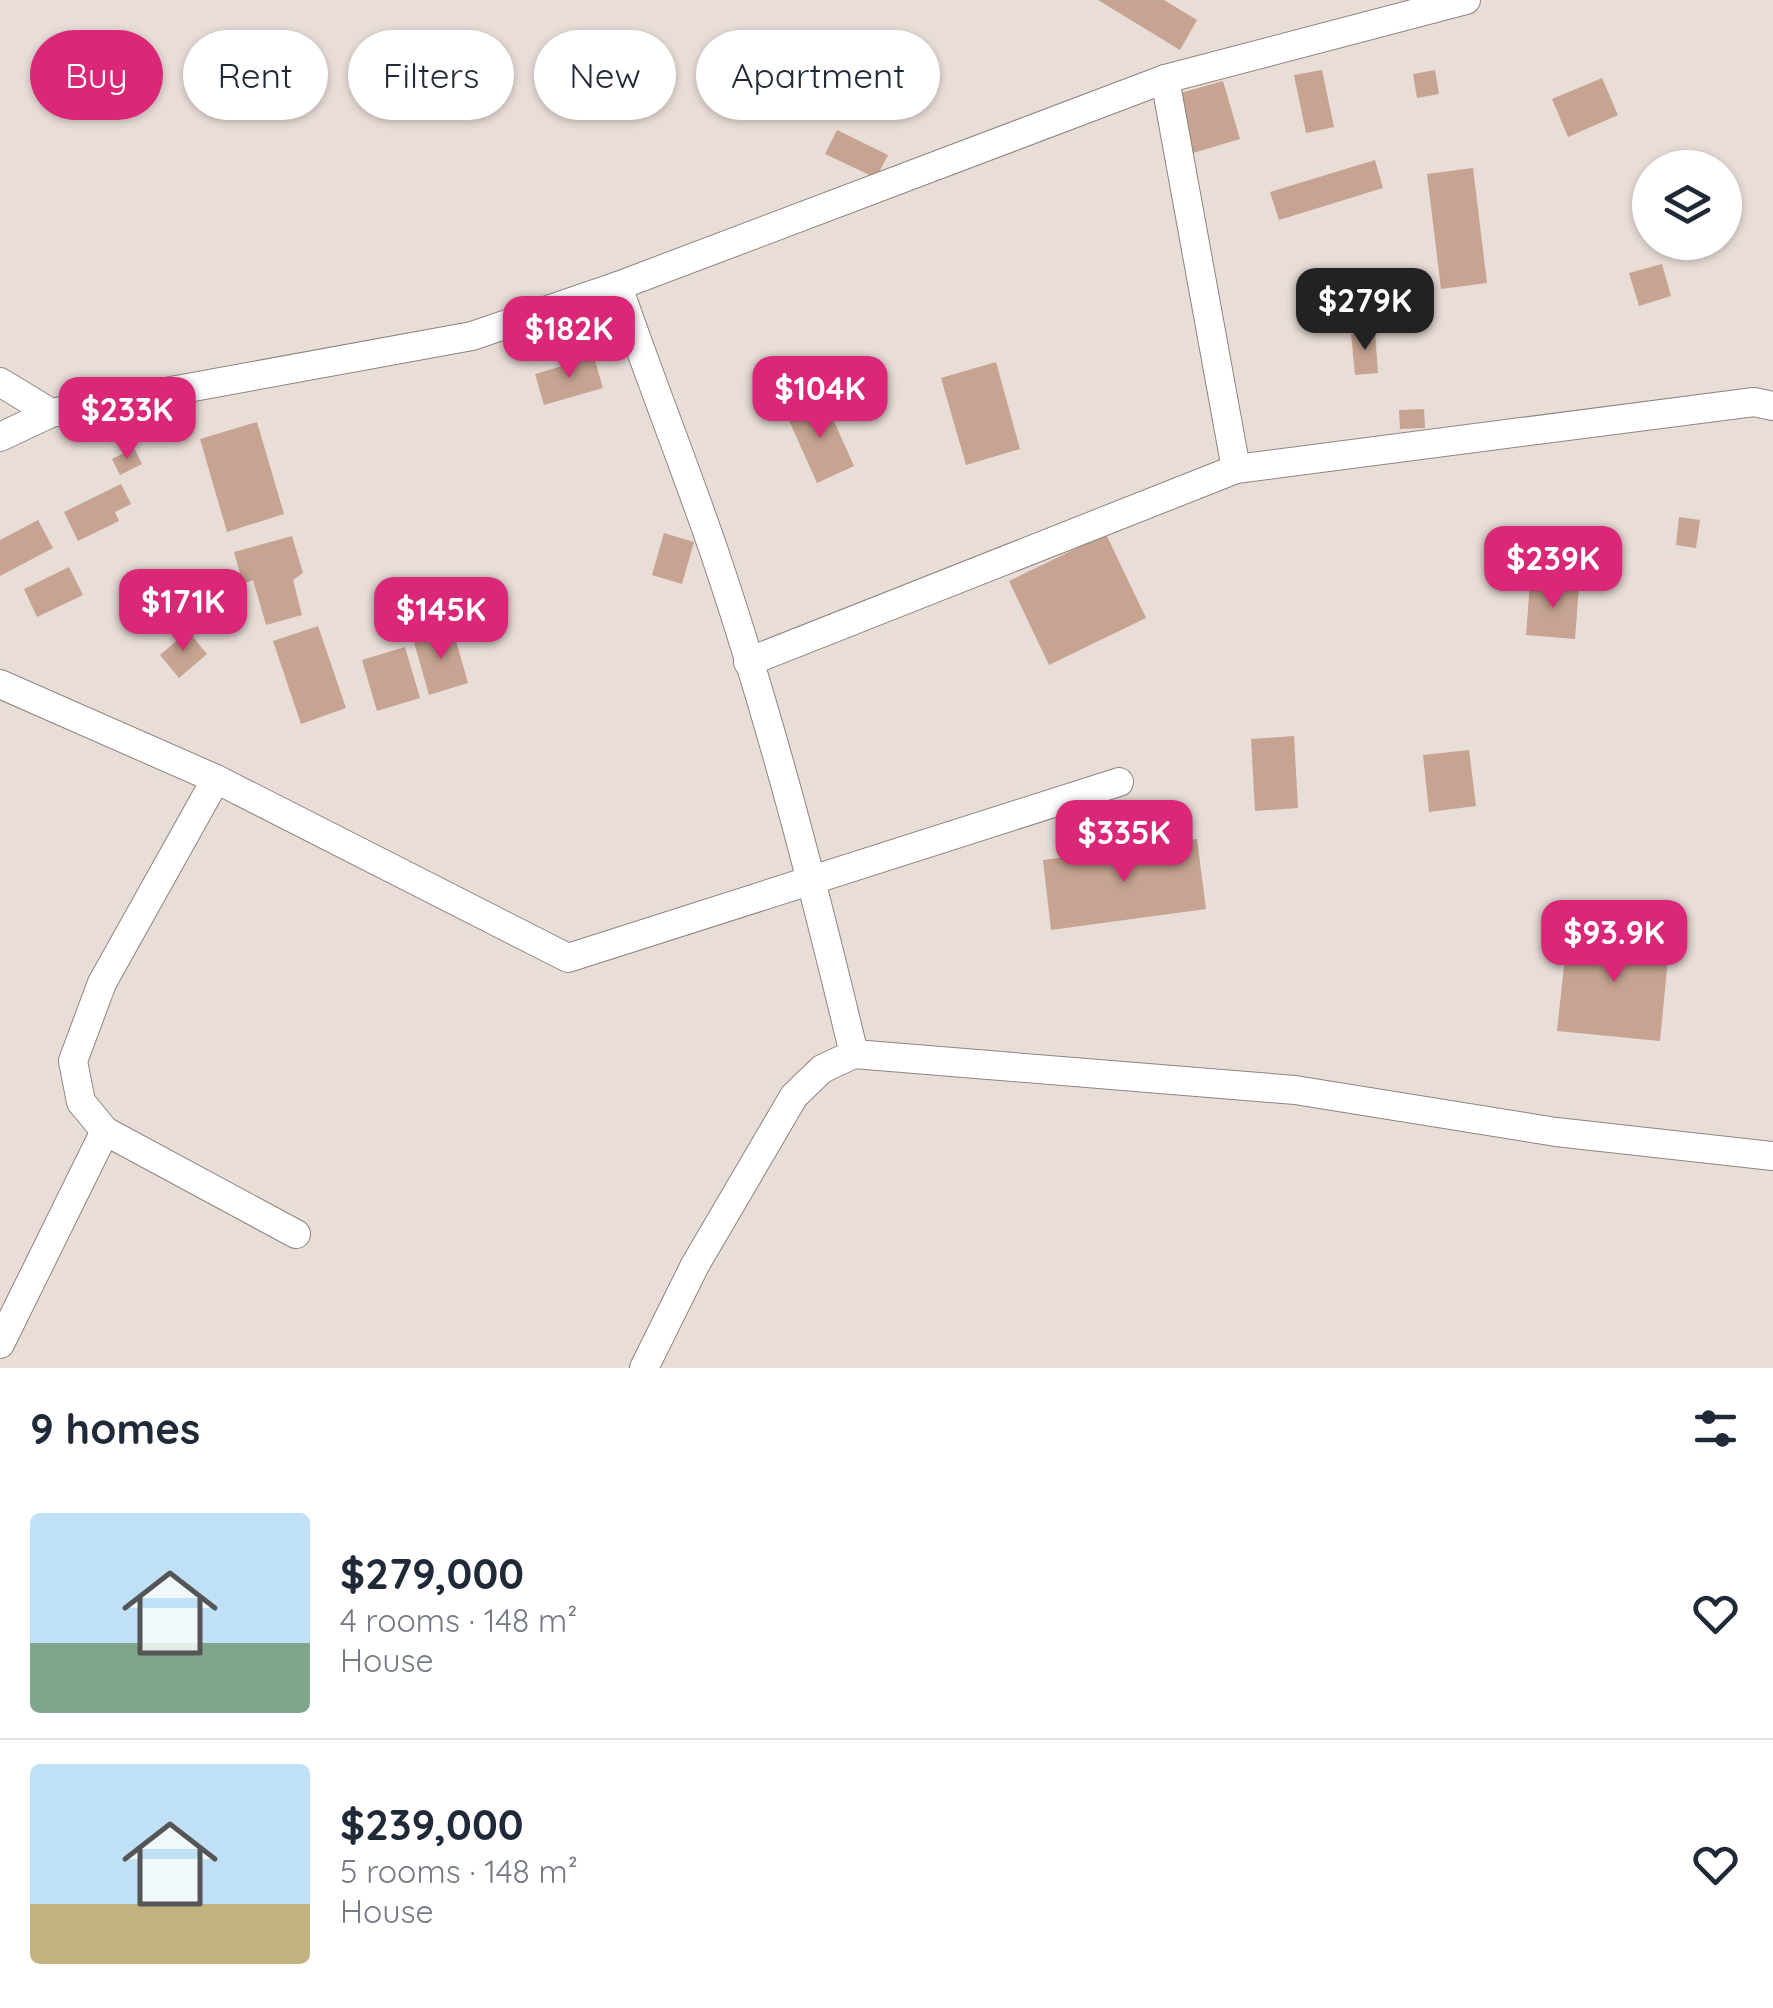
<!DOCTYPE html>
<html lang="en">
<head>
<meta charset="utf-8">
<style>
  body { margin:0; font-family:Quicksand,sans-serif; background:#f6f6f7; color:#1f2937; height:100vh; display:flex; flex-direction:column; font-size:38px; white-space:nowrap }
  * { box-sizing:border-box; margin:0 }
  p { font-size:32px; color:#747a83 }
  .icon { flex:none; width:55px; height:55px; fill:none; stroke:currentColor; stroke-width:2; stroke-linecap:round; stroke-linejoin:round }
  .map { position:relative; height:1368px; overflow:hidden }
  .sheet { display:flex; flex-direction:column; background:#fff; flex:1 }
  .sheet>* { flex:none }
  .guide { position:absolute; left:30px; top:30px; width:1000px; height:90px; display:flex; gap:20px }
  .tools { position:absolute; left:1632px; top:150px; display:grid; gap:20px }
  .tools a { display:grid; place-items:center; width:110px; height:110px; border-radius:50%; background:#fff; box-shadow:0 2px 8px #0004; font-size:50px }
  .price { position:absolute; translate:-50% -85px; padding:0 22px; border-radius:20px; background:#db2777; color:#fff; font-size:32px; line-height:65px; filter:drop-shadow(0 2px 5px #0008) }
  .price::after { content:''; position:absolute; left:50%; top:60px; width:30px; height:22px; margin-left:-15px; background:inherit; clip-path:polygon(0 0,100% 0,50% 100%) }
  .price.active { background:#222; color:#fff }
  ul { padding:0; list-style:none }
  li { display:flex; align-items:center; gap:30px; height:250px; padding:0 30px }
  li+li { border-top:2px solid #e0e1e3 }
  li span { display:grid; place-items:center; flex:none; width:280px; height:200px; border-radius:10px; color:#555 }
  li>.icon { margin-inline-start:auto }
  span .icon { width:120px; height:120px; fill:#fffc; stroke-width:1 }
  li b { font-size:42px }
  h2 { display:flex; justify-content:space-between; align-items:center; height:120px; padding:0 30px; font-size:42px }
  .chip { padding:0 35px; border-radius:45px; background:#fff; box-shadow:0 2px 8px #0004; font-size:35px; line-height:90px }
  .chip.active { background:#db2777; color:#fff }
  .map>svg:first-child { display:block }
</style>
</head>
<body>
<div class="map">
<svg width="1773" height="1368" viewBox="0 0 1773 1368">
  <rect width="100%" height="100%" fill="#e9ddd8"/>
  <g fill="#c6a491">
    <polygon points="1098,0 1164,0 1197,20 1180,50"/>
    <polygon points="1322,70 1334,127 1306,133 1294,75"/>
    <polygon points="1435,70 1439,94 1417,98 1413,74"/>
    <polygon points="1602,78 1618,115 1568,137 1552,99"/>
    <polygon points="1223,81 1240,139 1193,153 1177,94"/>
    <polygon points="837,130 888,155 876,178 825,154"/>
    <polygon points="1375,160 1383,188 1279,220 1270,192"/>
    <polygon points="1473,168 1487,283 1441,289 1427,174"/>
    <polygon points="1662,264 1671,296 1639,306 1629,273"/>
    <polygon points="1375,332 1378,373 1355,375 1351,334"/>
    <polygon points="594,357 603,388 544,405 535,374"/>
    <polygon points="996,362 1020,449 966,465 941,378"/>
    <polygon points="824,399 854,466 817,483 787,416"/>
    <polygon points="1424,409 1425,428 1400,429 1399,410"/>
    <polygon points="257,422 284,514 227,532 200,439"/>
    <polygon points="134,448 142,464 120,475 112,459"/>
    <polygon points="121,484 131,504 115,512 119,521 78,541 64,512"/>
    <polygon points="1679,517 1700,520 1696,548 1676,545"/>
    <polygon points="38,520 53,548 0,576 0,540"/>
    <polygon points="664,533 694,542 682,584 652,575"/>
    <polygon points="1106,534 1146,618 1049,665 1009,581"/>
    <polygon points="292,536 303,573 293,580 302,615 266,625 253,580 243,584 234,552"/>
    <polygon points="69,567 83,595 37,617 24,589"/>
    <polygon points="1530,583 1579,586 1575,639 1526,635"/>
    <polygon points="318,626 346,708 301,724 273,641"/>
    <polygon points="453,630 468,683 429,695 414,642"/>
    <polygon points="188,631 207,654 179,678 160,655"/>
    <polygon points="405,647 420,698 377,711 362,660"/>
    <polygon points="1294,736 1298,808 1255,811 1251,739"/>
    <polygon points="1469,750 1476,806 1429,812 1423,755"/>
    <polygon points="1197,839 1206,909 1051,930 1043,860"/>
    <polygon points="1568,929 1670,938 1660,1041 1557,1031"/>
  </g>
  <g fill="none" stroke-linecap="round" stroke-linejoin="round">
    <defs>
      <g id="minor">
        <polyline points="1165,79 1236,469"/>
        <path d="M618,286c31,91 67,180 98,271 55,163 98,330 138,497"/>
        <polyline points="0,382 51,413"/>
        <polyline points="0,437 51,413 472,336 618,286 1165,79 1466,0"/>
        <polyline points="748,662 1236,469 1754,402 1773,406"/>
        <polyline points="0,684 216,779 568,958 1119,782"/>
        <polyline points="216,779 102,983 73,1061 81,1102 105,1131 296,1234"/>
        <polyline points="0,1344 105,1131"/>
        <polyline points="644,1368 695,1265 794,1096 822,1069 854,1054 1295,1090 1556,1132 1773,1156"/>
      </g>
    </defs>
    <use href="#minor" stroke="#8f8480" stroke-width="30"/>
    <use href="#minor" stroke="#fff" stroke-width="28"/>
  </g>
</svg>
<div class="tools">
<a><svg class="icon" aria-label="layers" viewBox="0 0 24 24"><path d="M12 4l9 5-9 5-9-5zM3 14l9 5 9-5"/></svg></a>
</div>
<b class="price active" style="left:1365px;top:353px">$279K</b>
<b class="price" style="left:569px;top:381px">$182K</b>
<b class="price" style="left:820px;top:441px">$104K</b>
<b class="price" style="left:127px;top:462px">$233K</b>
<b class="price" style="left:1553px;top:611px">$239K</b>
<b class="price" style="left:183px;top:654px">$171K</b>
<b class="price" style="left:441px;top:662px">$145K</b>
<b class="price" style="left:1124px;top:885px">$335K</b>
<b class="price" style="left:1614px;top:985px">$93.9K</b>
<div class="guide">
<a class="chip active">Buy</a>
<a class="chip">Rent</a>
<a class="chip">Filters</a>
<a class="chip">New</a>
<a class="chip">Apartment</a>
</div>
</div>
<section class="sheet">
<h2>9 homes<svg class="icon" aria-label="filters" viewBox="0 0 24 24"><path d="M4 7h16M4 17h16"/><circle cx="9" cy="7" r="2"/><circle cx="15" cy="17" r="2"/></svg></h2>
<ul>
<li><span style="background:linear-gradient(#bfe0f5 65%,#7fa58c 0)"><svg class="icon" aria-label="home" viewBox="0 0 24 24"><path d="M3 11l9-7 9 7M6 9v11h12V9"/></svg></span><div><b>$279,000</b><p>4 rooms · 148 m²</p><p>House</p></div><svg class="icon" aria-label="heart" viewBox="0 0 24 24"><path d="M12 20l-8-8c-3-5 5-10 8-4 3-6 11-1 8 4z"/></svg></li>
<li><span style="background:linear-gradient(#bfe0f5 70%,#c2b280 0)"><svg class="icon" aria-label="home" viewBox="0 0 24 24"><path d="M3 11l9-7 9 7M6 9v11h12V9"/></svg></span><div><b>$239,000</b><p>5 rooms · 148 m²</p><p>House</p></div><svg class="icon" aria-label="heart" viewBox="0 0 24 24"><path d="M12 20l-8-8c-3-5 5-10 8-4 3-6 11-1 8 4z"/></svg></li>
</ul>
</section>
</body>
</html>
